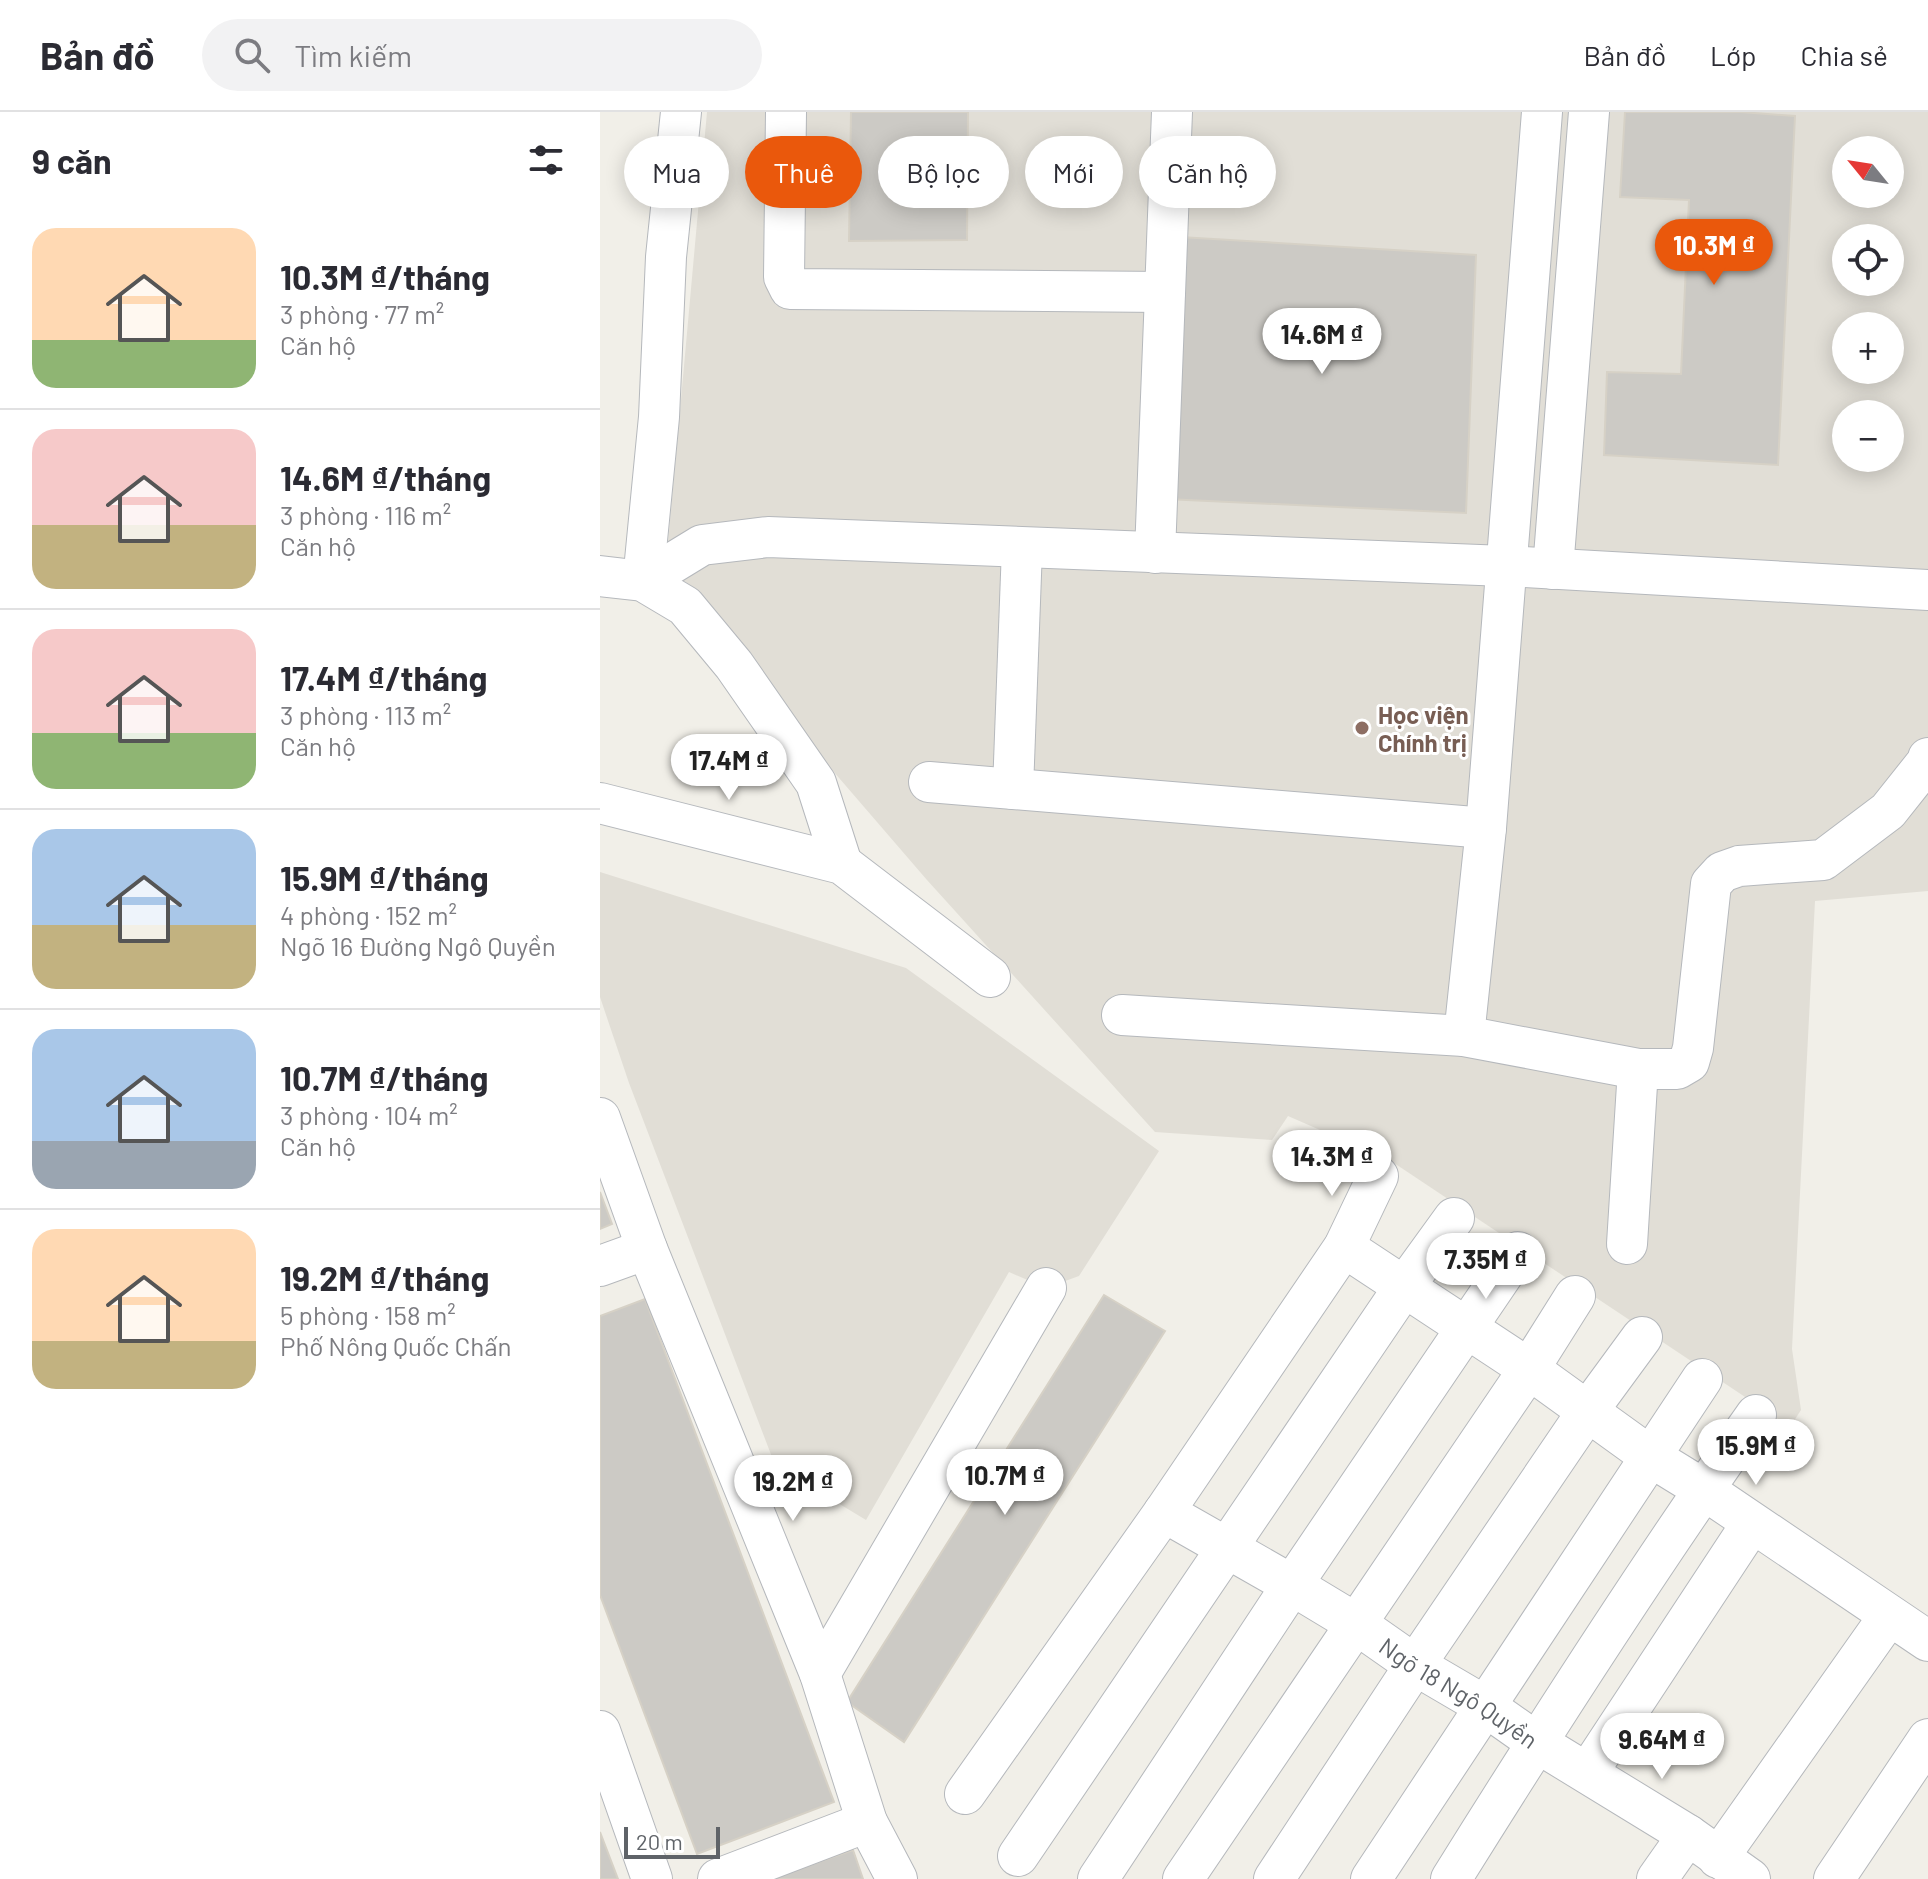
<!DOCTYPE html>
<html lang="vi">
<head>
<meta charset="utf-8">
<style>
  body { margin:0; font-family:Barlow,sans-serif; background:#f2f2f3; color:#2b2b33; height:100vh; display:flex; flex-direction:column; font-size:30px; white-space:nowrap }
  * { box-sizing:border-box; margin:0 }
  p { font-size:26px; color:#7c7c81 }
  .icon { flex:none; width:44px; height:44px; fill:none; stroke:currentColor; stroke-width:2; stroke-linecap:round; stroke-linejoin:round }
  .map { position:relative; flex:1; overflow:hidden }
  .details { display:flex; flex-direction:column; background:#fff; width:600px }
  .details>* { flex:none }
  .banner { position:absolute; left:24px; top:24px; width:760px; height:72px; display:flex; gap:16px }
  .needle { width:52px; rotate:300deg }
  .buttons { position:absolute; left:1232px; top:24px; display:grid; gap:16px }
  .buttons a { display:grid; place-items:center; width:72px; height:72px; border-radius:50%; background:#fff; box-shadow:0 4px 20px #0003; font-size:40px }
  .scale { position:absolute; left:24px; bottom:20px; width:96px; box-sizing:border-box; padding-left:8px; border:4px solid #5f6368; border-top:0; font-size:22px; line-height:28px; white-space:nowrap; color:#5f6368; -webkit-text-stroke:6px #fff; paint-order:stroke }
  .price { position:absolute; translate:-50% -68px; padding:0 18px; border-radius:28px; background:#fff; color:#222; font-size:26px; line-height:52px; filter:drop-shadow(0 2px 4px #0008) }
  .price::after { content:''; position:absolute; left:50%; top:48px; width:24px; height:18px; margin-left:-12px; background:inherit; clip-path:polygon(0 0,100% 0,50% 100%) }
  .price.selected { background:#ea580c; color:#fff }
  ul { padding:0; list-style:none }
  li { display:flex; align-items:center; gap:24px; height:200px; padding:0 32px }
  li+li { border-top:2px solid #e1e1e2 }
  li span { display:grid; place-items:center; flex:none; width:224px; height:160px; border-radius:24px; color:#555 }
  li>.icon { margin-inline-start:auto }
  span .icon { width:96px; height:96px; fill:#fffc; stroke-width:1 }
  li b { font-size:34px }
  h2 { display:flex; justify-content:space-between; align-items:center; height:96px; padding:0 32px; font-size:34px }
  .chip { padding:0 28px; border-radius:36px; background:#fff; box-shadow:0 4px 20px #0003; font-size:28px; line-height:72px }
  .chip.selected { background:#ea580c; color:#fff }
  header { display:flex; align-items:center; gap:48px; box-sizing:border-box; height:112px; padding:0 40px; background:#fff; border-bottom:2px solid #e1e1e2 }
  header strong { font-size:38px }
  nav { display:flex; gap:44px; margin-inline-start:auto; font-size:28px }
  .search { width:560px; height:72px; background:#f2f2f3; display:flex; align-items:center; gap:20px; box-sizing:border-box; padding:0 28px; border-radius:44px; color:#7c7c81; font-size:30px }
  main { display:flex; flex:1; min-height:0 }
  .map>svg:first-child { display:block }
</style>
</head>
<body>
<header>
<strong>Bản đồ</strong>
<div class="search"><svg class="icon" aria-label="search" viewBox="0 0 24 24"><circle cx="10" cy="10" r="6"/><path d="M15 15l6 6"/></svg>Tìm kiếm</div>
<nav><a>Bản đồ</a><a>Lớp</a><a>Chia sẻ</a></nav>
</header>
<main>
<section class="details">
<h2>9 căn<svg class="icon" aria-label="filters" viewBox="0 0 24 24"><path d="M4 7h16M4 17h16"/><circle cx="9" cy="7" r="2"/><circle cx="15" cy="17" r="2"/></svg></h2>
<ul>
<li><span style="background:linear-gradient(#ffd9b3 70%,#8fb573 0)"><svg class="icon" aria-label="home" viewBox="0 0 24 24"><path d="M3 11l9-7 9 7M6 9v11h12V9"/></svg></span><div><b>10.3M ₫/tháng</b><p>3 phòng · 77 m²</p><p>Căn hộ</p></div></li>
<li><span style="background:linear-gradient(#f6c9c9 60%,#c2b280 0)"><svg class="icon" aria-label="home" viewBox="0 0 24 24"><path d="M3 11l9-7 9 7M6 9v11h12V9"/></svg></span><div><b>14.6M ₫/tháng</b><p>3 phòng · 116 m²</p><p>Căn hộ</p></div></li>
<li><span style="background:linear-gradient(#f6c9c9 65%,#8fb573 0)"><svg class="icon" aria-label="home" viewBox="0 0 24 24"><path d="M3 11l9-7 9 7M6 9v11h12V9"/></svg></span><div><b>17.4M ₫/tháng</b><p>3 phòng · 113 m²</p><p>Căn hộ</p></div></li>
<li><span style="background:linear-gradient(#a9c7e8 60%,#c2b280 0)"><svg class="icon" aria-label="home" viewBox="0 0 24 24"><path d="M3 11l9-7 9 7M6 9v11h12V9"/></svg></span><div><b>15.9M ₫/tháng</b><p>4 phòng · 152 m²</p><p>Ngõ 16 Đường Ngô Quyền</p></div></li>
<li><span style="background:linear-gradient(#a9c7e8 70%,#9aa5b1 0)"><svg class="icon" aria-label="home" viewBox="0 0 24 24"><path d="M3 11l9-7 9 7M6 9v11h12V9"/></svg></span><div><b>10.7M ₫/tháng</b><p>3 phòng · 104 m²</p><p>Căn hộ</p></div></li>
<li><span style="background:linear-gradient(#ffd9b3 70%,#c2b280 0)"><svg class="icon" aria-label="home" viewBox="0 0 24 24"><path d="M3 11l9-7 9 7M6 9v11h12V9"/></svg></span><div><b>19.2M ₫/tháng</b><p>5 phòng · 158 m²</p><p>Phố Nông Quốc Chấn</p></div></li>
</ul>
</section>
<div class="map">
<svg width="1328" height="1767" viewBox="0 0 1328 1767">
  <rect width="100%" height="100%" fill="#f1efe8"/>
  <g fill="#e1ded6" fill-rule="evenodd">
    <path d="M107,0h1221v779l-113,10 -23,448 9,61 -11,17 -399,-266 -103,-45 -16,24 -117,-8 -228,-252 -262,-304zM1246,38h44v44h-44zM1246,126h44v44h-44zM1246,214h44v44h-44zM1246,302h44v44h-44z"/>
    <polygon points="0,760 306,856 559,1039 479,1164 446,1176 409,1160 266,1408 175,1353 29,971 0,885"/>
  </g>
  <g fill="#cccac5" stroke="#d6d1c6" stroke-width="2">
    <polygon points="251,0 368,0 367,128 249,129"/>
    <polygon points="1025,0 1141,0 1195,4 1178,353 1004,343 1007,260 1081,262 1089,88 1020,85"/>
    <polygon points="580,125 876,143 866,401 566,387"/>
    <polygon points="0,1080 12,1112 0,1117"/>
    <polygon points="504,1183 565,1219 304,1630 247,1590"/>
    <polygon points="45,1187 234,1690 97,1742 0,1483 0,1204"/>
    <polygon points="0,1720 18,1767 0,1767"/>
    <polygon points="253,1738 263,1767 169,1767"/>
  </g>
  <g fill="none" stroke-linecap="round" stroke-linejoin="round">
    <defs>
      <g id="minor">
        <polyline points="186,0 184,165 190,177 565,180"/>
        <polyline points="555,441 572,0"/>
        <polyline points="953,457 989,0"/>
        <polyline points="0,464 43,469 85,494 134,553 216,671 242,752"/>
        <polyline points="43,469 102,433 168,425 905,454 1328,478"/>
        <polyline points="43,469 59,305 66,145 81,0"/>
        <polyline points="329,670 886,716"/>
        <polyline points="413,677 422,436"/>
        <polyline points="0,691 242,752 390,865"/>
        <polyline points="522,903 864,924 1038,957 1077,957 1089,950 1093,936 1111,772 1122,760 1139,754 1223,748 1288,699 1327,650 1328,646"/>
        <polyline points="864,924 886,716 942,0"/>
        <polyline points="0,1006 47,1137 220,1562 267,1710 297,1767"/>
        <polyline points="1027,1132 1038,957"/>
        <polyline points="744,1135 929,1257 1051,1345 1103,1377 1328,1529"/>
        <polyline points="0,1154 47,1137"/>
        <path id="s1" d="M564,1400l128,73 63,38 60,42 70,41 51,36 152,93 62,44"/>
        <polyline points="220,1562 446,1176"/>
        <polyline points="0,1619 52,1767"/>
        <polyline points="988,1660 1152,1411"/>
        <polyline points="365,1682 564,1400 744,1135 778,1064"/>
        <polyline points="418,1744 804,1175 854,1106"/>
        <polyline points="1118,1746 1289,1504"/>
        <polyline points="118,1767 267,1710"/>
        <polyline points="498,1767 692,1473 918,1140"/>
        <polyline points="583,1767 929,1257 975,1184"/>
        <polyline points="674,1767 815,1553 987,1300 1042,1225"/>
        <polyline points="771,1767 1102,1267"/>
        <path d="M851,1767c98,-157 198,-313 305,-464"/>
        <polyline points="1057,1767 1088,1723"/>
        <polyline points="1234,1767 1328,1627"/>
      </g>
    </defs>
    <use href="#minor" stroke="#b5b8bc" stroke-width="42"/>
    <use href="#minor" stroke="#fff" stroke-width="40"/>
  </g>
  <circle fill="#8d6e63" stroke="#fff" stroke-width="3" cx="762" cy="616" r="8"/>
  <g text-anchor="middle" dominant-baseline="central" stroke-width="6" stroke-linejoin="round" paint-order="stroke">
    <g font-size="24" font-weight="bold" fill="#785e54" stroke="#fff" text-anchor="start">
      <text x="778" y="602">Học viện<tspan x="778" dy="28">Chính trị</tspan></text>
    </g>
    <g font-size="24" fill="#5f6368" stroke="#fff">
      <text stroke="none"><textPath href="#s1" startOffset="346">Ngõ 18 Ngô Quyền</textPath></text>
    </g>
  </g>
</svg>
<div class="buttons">
<a><svg class="needle" viewBox="-14 -14 28 28"><path d="M0-13l5 13h-10z" fill="#e53935"/><path d="M0 13l5-13h-10z" fill="#7c7c81"/></svg></a>
<a><svg class="icon" aria-label="locate" viewBox="0 0 24 24"><circle cx="12" cy="12" r="6"/><path d="M12 2v4M12 18v4M2 12h4M18 12h4"/></svg></a>
<a>+</a>
<a>−</a>
</div>
<div class="scale">20 m</div>
<b class="price selected" style="left:1114px;top:175px">10.3M ₫</b>
<b class="price" style="left:722px;top:264px">14.6M ₫</b>
<b class="price" style="left:129px;top:690px">17.4M ₫</b>
<b class="price" style="left:732px;top:1086px">14.3M ₫</b>
<b class="price" style="left:886px;top:1189px">7.35M ₫</b>
<b class="price" style="left:1156px;top:1375px">15.9M ₫</b>
<b class="price" style="left:405px;top:1405px">10.7M ₫</b>
<b class="price" style="left:193px;top:1411px">19.2M ₫</b>
<b class="price" style="left:1062px;top:1669px">9.64M ₫</b>
<div class="banner">
<a class="chip">Mua</a>
<a class="chip selected">Thuê</a>
<a class="chip">Bộ lọc</a>
<a class="chip">Mới</a>
<a class="chip">Căn hộ</a>
</div>
</div>
</main>
</body>
</html>
